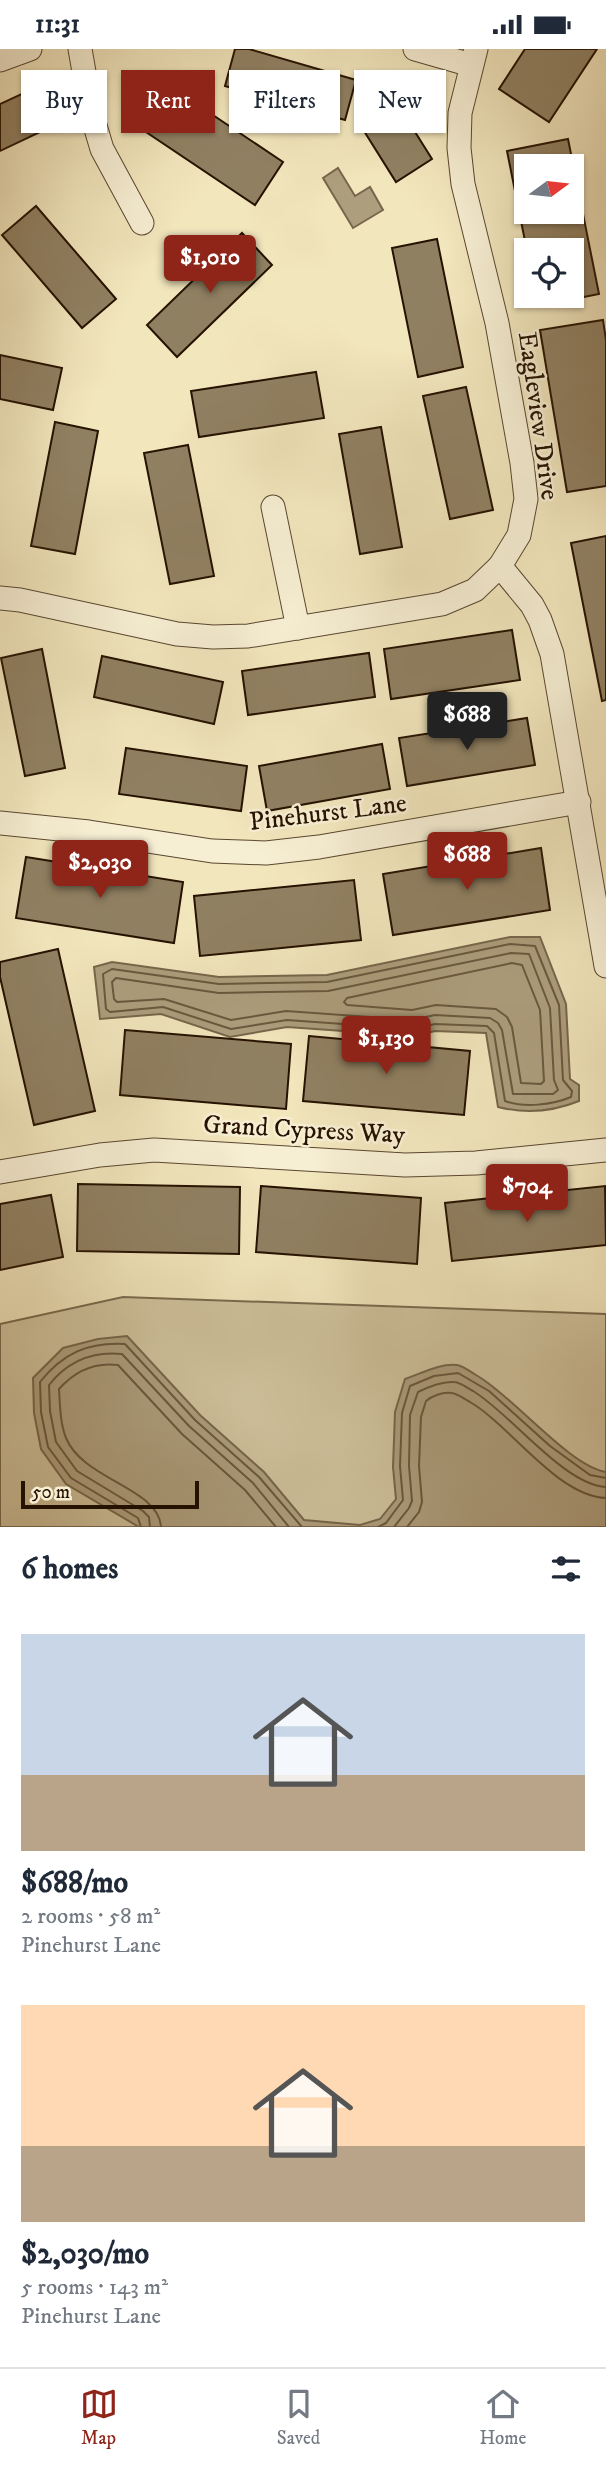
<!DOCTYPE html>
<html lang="en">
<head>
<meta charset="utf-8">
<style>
  body { margin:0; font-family:"IM FELL DW Pica",serif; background:#f6f6f7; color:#1f2937; height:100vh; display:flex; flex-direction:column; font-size:26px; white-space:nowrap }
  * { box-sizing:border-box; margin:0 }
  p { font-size:23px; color:#747a83 }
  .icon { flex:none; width:38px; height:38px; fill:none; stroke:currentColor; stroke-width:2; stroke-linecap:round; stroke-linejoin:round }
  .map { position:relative; height:1478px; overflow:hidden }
  .details { display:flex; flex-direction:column; background:#fff; flex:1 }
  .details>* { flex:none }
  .banner { position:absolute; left:21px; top:21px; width:565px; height:63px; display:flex; gap:14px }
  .needle { width:46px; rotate:75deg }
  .tools { position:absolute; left:514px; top:105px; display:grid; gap:14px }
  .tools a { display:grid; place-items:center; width:70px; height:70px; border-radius:0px; background:#fff; box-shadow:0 2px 5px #0004; font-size:35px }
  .scale { position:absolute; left:21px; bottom:18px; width:178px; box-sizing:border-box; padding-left:7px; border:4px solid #261200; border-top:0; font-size:19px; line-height:24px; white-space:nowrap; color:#261200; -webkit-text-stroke:5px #f7efd4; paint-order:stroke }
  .price { position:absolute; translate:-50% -60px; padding:0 16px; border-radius:7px; background:#8f2418; color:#fff; font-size:23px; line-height:46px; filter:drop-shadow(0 2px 4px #0008) }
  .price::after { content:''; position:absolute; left:50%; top:42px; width:21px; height:16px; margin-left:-10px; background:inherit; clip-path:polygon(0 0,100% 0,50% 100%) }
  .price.selected { background:#222; color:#fff }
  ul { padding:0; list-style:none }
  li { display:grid; align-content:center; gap:14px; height:371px; padding:0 21px }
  li span { display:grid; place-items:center; height:217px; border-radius:0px; color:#555 }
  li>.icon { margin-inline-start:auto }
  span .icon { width:126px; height:126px; fill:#fffc; stroke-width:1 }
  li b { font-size:30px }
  h2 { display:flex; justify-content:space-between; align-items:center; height:84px; padding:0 21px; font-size:30px }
  .tag { padding:0 24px; border-radius:0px; background:#fff; box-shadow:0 2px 5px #0004; font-size:24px; line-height:63px }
  .tag.selected { background:#8f2418; color:#fff }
  .status { display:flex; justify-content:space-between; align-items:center; height:49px; padding:0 35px; background:#fff; direction:ltr }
  .status svg { height:19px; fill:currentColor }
  .tabs { display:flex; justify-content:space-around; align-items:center; height:98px; border-top:2px solid #e0e1e3; background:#fff; font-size:19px; color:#747a83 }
  .tabs a { display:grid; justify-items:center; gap:4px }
  .tabs .selected { color:#8f2418 }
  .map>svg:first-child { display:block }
</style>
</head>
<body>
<div class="status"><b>11:31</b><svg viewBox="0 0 49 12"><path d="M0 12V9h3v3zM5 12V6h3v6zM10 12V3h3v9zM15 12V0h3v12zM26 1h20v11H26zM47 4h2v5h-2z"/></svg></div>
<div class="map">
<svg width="606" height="1478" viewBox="0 0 606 1478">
  <rect width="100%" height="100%" fill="#f2e6bd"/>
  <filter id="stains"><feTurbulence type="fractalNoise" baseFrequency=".00286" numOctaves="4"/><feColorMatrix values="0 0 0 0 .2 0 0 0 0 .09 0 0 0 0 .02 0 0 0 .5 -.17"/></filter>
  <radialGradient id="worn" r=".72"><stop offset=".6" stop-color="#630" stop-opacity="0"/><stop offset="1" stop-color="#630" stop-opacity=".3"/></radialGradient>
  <polygon fill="#cfc29d" stroke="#7a6a4e" stroke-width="2" points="123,1248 606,1265 606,1478 0,1478 0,1275"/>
  <g fill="#ad9e7d" stroke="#77664b" stroke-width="2">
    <polygon points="338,119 355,147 370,138 383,161 353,179 323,129"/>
    <path d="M510,888h30l26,67 4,75 9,6v16c-27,11 -53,13 -81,6l-12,-74 -51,-2 -21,5 -127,-9 -57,10 -69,-23 -61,5 -6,-52 18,-5 107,15 108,-2z"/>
    <path d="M127,1287l73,79 64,57 40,48 56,5 20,-6 16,-20 -3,-32 2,-55 10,-33c15,-5 35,-16 52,-14 6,1 14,7 19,10 38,22 93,91 130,97v55h-467l-73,-43 -25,-35 -7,-36 -1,-35 30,-30 35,-9z"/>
  </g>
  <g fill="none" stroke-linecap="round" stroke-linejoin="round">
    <g stroke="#6a583e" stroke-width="2">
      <path d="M510,895l25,2 24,59 4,75 9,11 -1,6c-19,8 -47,11 -66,4l-11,-68 -7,-7 -52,-2 -22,5 -126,-9 -56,9 -68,-22 -53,5 -4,-3 -3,-35 9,-5 107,15 108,-2z"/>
      <polygon points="511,904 529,905 550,959 554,1031 558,1041 553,1045 513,1045 502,981 498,974 490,969 435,966 412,971 286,962 231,971 164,950 117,953 114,950 112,933 116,929 219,944 328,942"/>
      <polygon points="512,914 522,916 540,961 544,1032 541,1035 521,1034 512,978 507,968 496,960 436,956 412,961 347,956 344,953 347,949"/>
      <path d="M141,1478l-3,-9 -67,-40 -23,-31 -7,-35 -1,-30c23,-29 48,-40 85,-38l70,76 64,57 43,50"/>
      <path d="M150,1478l-1,-10 -6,-6 -66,-40 -21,-29 -6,-31 -1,-26c18,-23 43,-34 73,-31l67,72 64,57 36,44"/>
      <path d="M161,1478c-2,-39 -78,-47 -95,-89 -6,-15 -6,-33 -7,-49 16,-18 35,-27 59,-24l64,69 63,56 31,37"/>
      <polyline points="378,1478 386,1474 403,1451 400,1417 402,1364 410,1337 434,1327 458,1324 489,1342 550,1397 590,1426 606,1429"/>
      <path d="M394,1478l15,-19 3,-7 -3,-35 1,-51 8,-23c10,-5 24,-11 36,-10 6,0 13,6 19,9 37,22 91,94 133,96"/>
      <path d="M407,1478l12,-15 3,-10 -3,-36 2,-49 5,-16c6,-5 16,-9 25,-8 6,0 13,6 19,9 41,24 87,94 136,96"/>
    </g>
  </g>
  <g fill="#908062" stroke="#261200" stroke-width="2" fill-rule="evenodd">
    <polygon points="235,0 249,0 356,31 345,71 225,37"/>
    <polygon points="525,0 597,0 549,73 499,40"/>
    <polygon points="41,36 59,74 0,102 0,55"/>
    <polygon points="174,40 283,113 255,156 146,83"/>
    <polygon points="400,59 432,110 396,133 364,82"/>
    <path d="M568,90l31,155 -61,12 -2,-10h36v-46l-45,1 -20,-100zM527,117h45v46h-45z"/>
    <polygon points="36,157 116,250 82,279 2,186"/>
    <polygon points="242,184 272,216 177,308 147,276"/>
    <polygon points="437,190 463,318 418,328 392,199"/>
    <polygon points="603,271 606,291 606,437 567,443 540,281"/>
    <polygon points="0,306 62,319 53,361 0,350"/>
    <polygon points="316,323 324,369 199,388 191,342"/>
    <polygon points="466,338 493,461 450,470 423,347"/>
    <polygon points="55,373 98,382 75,505 31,497"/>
    <polygon points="381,378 402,498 360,505 339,385"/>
    <polygon points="188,396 214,527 170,535 144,404"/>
    <polygon points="606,487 606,651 602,652 571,494"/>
    <polygon points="512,581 520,631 391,650 384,600"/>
    <polygon points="42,600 65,719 25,727 1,609"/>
    <polygon points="369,604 375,648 248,666 242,622"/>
    <polygon points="102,607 223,633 214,675 94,648"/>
    <polygon points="527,669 535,716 407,737 399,689"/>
    <polygon points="382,695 390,740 267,762 259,717"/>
    <polygon points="126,699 247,717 241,762 119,745"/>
    <polygon points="541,799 550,861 393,886 383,825"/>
    <polygon points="26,808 183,833 174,894 16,869"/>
    <polygon points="354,831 361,891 200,907 194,847"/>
    <polygon points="58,900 95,1062 34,1076 0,928 0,913"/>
    <polygon points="125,981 291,995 286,1060 120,1046"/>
    <polygon points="309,987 470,1002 464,1066 303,1052"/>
    <polygon points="78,1135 240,1138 239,1205 77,1202"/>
    <polygon points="261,1137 421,1149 417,1215 256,1203"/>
    <polygon points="605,1137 606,1196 452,1212 445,1154"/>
    <polygon points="51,1146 63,1208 0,1221 0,1155"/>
  </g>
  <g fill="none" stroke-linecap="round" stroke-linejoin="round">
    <defs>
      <g id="street">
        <polyline points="80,0 91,63 102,100 142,174"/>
        <polyline points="415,0 471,16"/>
        <polyline points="0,11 30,0"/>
        <polyline points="273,458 298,579"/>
        <polyline points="500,517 532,556 540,571 552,605 606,917"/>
        <polyline points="0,549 20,551 177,585 213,588 248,587 442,555 475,541 500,517 519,486 526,450 522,414 497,274 463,135 459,99 460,64 476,0"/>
        <polyline points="0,774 89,783 212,802 266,804 319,798 579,753"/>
        <polyline points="0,1123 100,1106 154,1101 405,1116 476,1114 606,1101"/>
      </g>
    </defs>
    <use href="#street" stroke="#59472f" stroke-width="25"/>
    <use href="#street" stroke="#f7efd4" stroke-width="23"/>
  </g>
  <g text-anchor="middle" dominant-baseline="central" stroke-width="5" stroke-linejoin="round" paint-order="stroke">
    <g font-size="26" fill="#261200" stroke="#f7efd4">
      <text transform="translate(538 367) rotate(82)">Eagleview Drive</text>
      <text transform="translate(328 764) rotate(-7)">Pinehurst Lane</text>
      <text transform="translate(304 1081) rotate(3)">Grand Cypress Way</text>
    </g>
  </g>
  <rect width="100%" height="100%" filter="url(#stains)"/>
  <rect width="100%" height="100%" fill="url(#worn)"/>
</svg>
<div class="tools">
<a><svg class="needle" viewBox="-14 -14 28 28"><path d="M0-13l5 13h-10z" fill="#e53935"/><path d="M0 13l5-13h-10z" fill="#747a83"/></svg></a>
<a><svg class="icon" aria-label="locate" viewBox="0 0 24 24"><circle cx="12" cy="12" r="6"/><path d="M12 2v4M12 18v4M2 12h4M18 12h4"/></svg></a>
</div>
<div class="scale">50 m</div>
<b class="price" style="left:210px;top:246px">$1,010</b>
<b class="price selected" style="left:467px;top:703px">$688</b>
<b class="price" style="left:467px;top:843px">$688</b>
<b class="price" style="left:100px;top:851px">$2,030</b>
<b class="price" style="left:386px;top:1027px">$1,130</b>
<b class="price" style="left:527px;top:1175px">$704</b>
<div class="banner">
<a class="tag">Buy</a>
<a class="tag selected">Rent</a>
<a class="tag">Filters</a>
<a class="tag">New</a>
</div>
</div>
<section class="details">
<h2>6 homes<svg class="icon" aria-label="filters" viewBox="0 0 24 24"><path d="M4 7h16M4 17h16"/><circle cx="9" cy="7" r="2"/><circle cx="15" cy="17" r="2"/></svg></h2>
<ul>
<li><span style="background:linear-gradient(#c9d6e8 65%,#b9a48a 0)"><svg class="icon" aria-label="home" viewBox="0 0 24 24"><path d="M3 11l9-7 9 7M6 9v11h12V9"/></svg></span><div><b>$688/mo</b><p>2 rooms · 58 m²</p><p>Pinehurst Lane</p></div></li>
<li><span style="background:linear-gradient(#ffd9b3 65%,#b9a48a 0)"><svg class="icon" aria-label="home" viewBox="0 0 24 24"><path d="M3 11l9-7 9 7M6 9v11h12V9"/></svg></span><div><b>$2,030/mo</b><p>5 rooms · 143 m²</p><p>Pinehurst Lane</p></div></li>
</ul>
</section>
<nav class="tabs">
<a class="selected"><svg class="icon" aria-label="map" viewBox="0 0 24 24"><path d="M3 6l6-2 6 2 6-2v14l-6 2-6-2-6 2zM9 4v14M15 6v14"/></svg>Map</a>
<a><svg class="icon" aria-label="saved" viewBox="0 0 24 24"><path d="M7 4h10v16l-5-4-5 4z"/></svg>Saved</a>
<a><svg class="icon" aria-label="home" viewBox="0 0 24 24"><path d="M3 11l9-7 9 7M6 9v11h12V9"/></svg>Home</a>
</nav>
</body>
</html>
